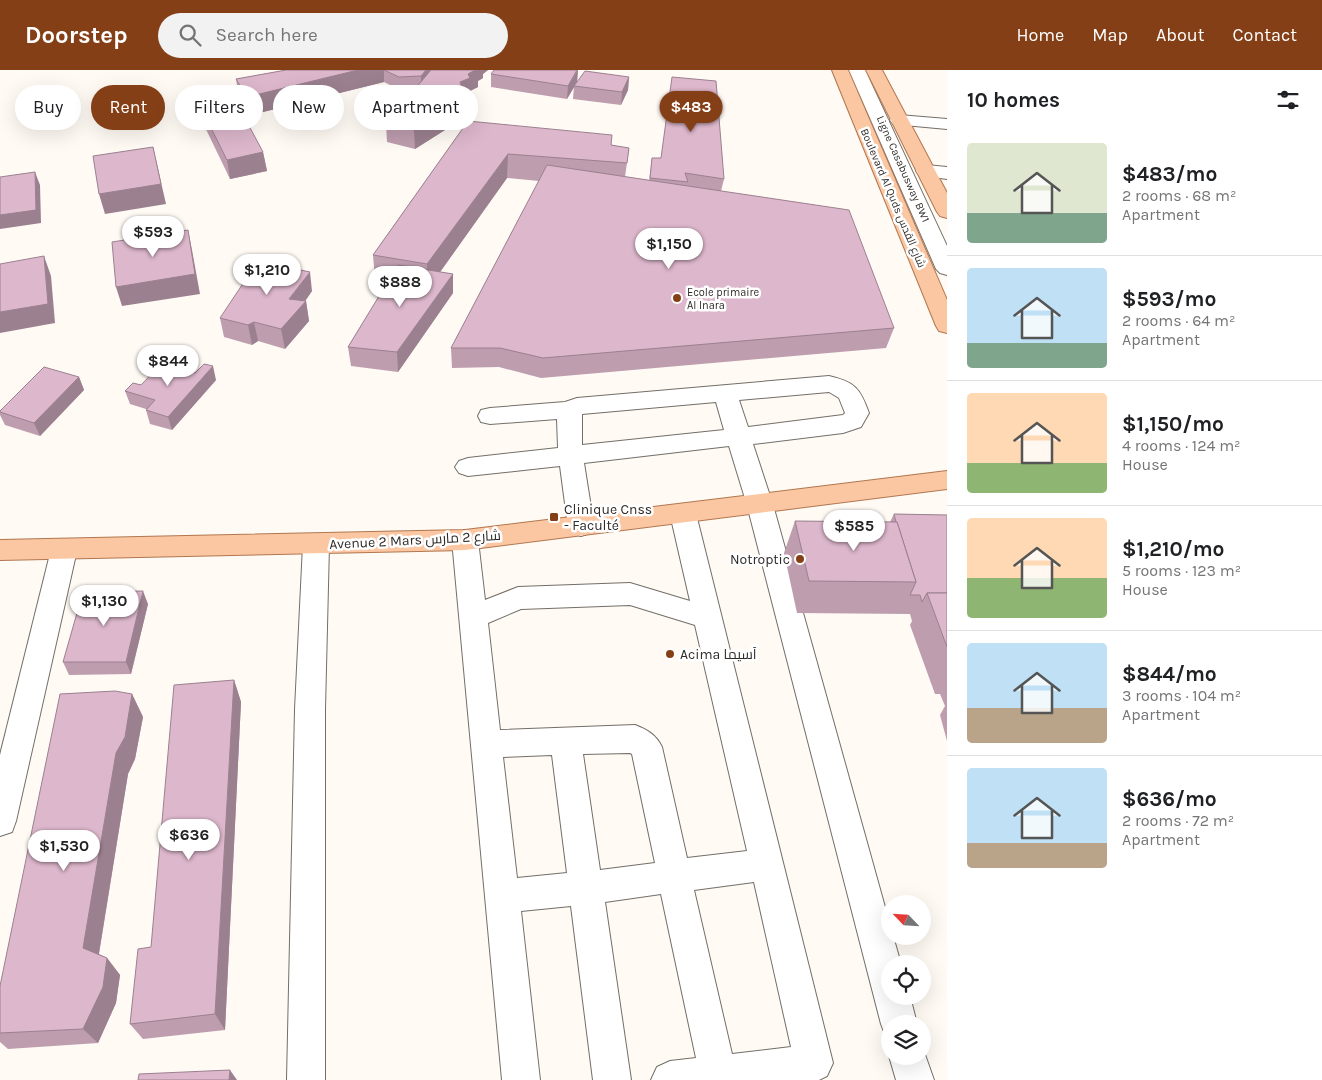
<!DOCTYPE html>
<html lang="en">
<head>
<meta charset="utf-8">
<style>
  body { margin:0; font-family:Karla,Cairo,sans-serif; background:#f2f2f2; color:#202124; height:100vh; display:flex; flex-direction:column; font-size:19px; white-space:nowrap }
  * { box-sizing:border-box; margin:0 }
  p { font-size:16px; color:#757577 }
  .icon { flex:none; width:28px; height:28px; fill:none; stroke:currentColor; stroke-width:2; stroke-linecap:round; stroke-linejoin:round }
  .map { position:relative; flex:1; overflow:hidden }
  .panel { display:flex; flex-direction:column; background:#fff; width:375px }
  .panel>* { flex:none }
  .banner { position:absolute; left:15px; top:15px; width:475px; height:45px; display:flex; gap:10px }
  .needle { width:32px; rotate:295deg }
  .controls { position:absolute; left:881px; top:825px; display:grid; gap:10px }
  .controls a { display:grid; place-items:center; width:50px; height:50px; border-radius:50%; background:#fff; box-shadow:0 5px 20px #0002; font-size:25px }
  .price { position:absolute; translate:-50% -42px; padding:0 11px; border-radius:18px; background:#fff; color:#222; font-size:16px; line-height:32px; filter:drop-shadow(0 1px 2px #0008) }
  .price::after { content:''; position:absolute; left:50%; top:30px; width:15px; height:11px; margin-left:-8px; background:inherit; clip-path:polygon(0 0,100% 0,50% 100%) }
  .price.current { background:#843f17; color:#fff }
  ul { padding:0; list-style:none }
  li { display:flex; align-items:center; gap:15px; height:125px; padding:0 20px }
  li+li { border-top:1px solid #e0e0e0 }
  li span { display:grid; place-items:center; flex:none; width:140px; height:100px; border-radius:5px; color:#555 }
  li>.icon { margin-inline-start:auto }
  span .icon { width:60px; height:60px; fill:#fffc; stroke-width:1 }
  li b { font-size:21px }
  h2 { display:flex; justify-content:space-between; align-items:center; height:60px; padding:0 20px; font-size:21px }
  .chip { padding:0 18px; border-radius:22px; background:#fff; box-shadow:0 5px 20px #0002; font-size:18px; line-height:45px }
  .chip.current { background:#843f17; color:#fff }
  header { display:flex; align-items:center; gap:30px; box-sizing:border-box; height:70px; padding:0 25px; background:#843f17; color:#fff }
  header strong { font-size:24px }
  nav { display:flex; gap:28px; margin-inline-start:auto; font-size:18px }
  .search { width:350px; height:45px; background:#f2f2f2; display:flex; align-items:center; gap:12px; box-sizing:border-box; padding:0 18px; border-radius:28px; color:#757577; font-size:19px }
  main { display:flex; flex:1; min-height:0 }
  .map>svg:first-child { display:block }
</style>
</head>
<body>
<header>
<strong>Doorstep</strong>
<div class="search"><svg class="icon" aria-label="search" viewBox="0 0 24 24"><circle cx="10" cy="10" r="6"/><path d="M15 15l6 6"/></svg>Search here</div>
<nav><a>Home</a><a>Map</a><a>About</a><a>Contact</a></nav>
</header>
<main>
<div class="map">
<svg width="947" height="1010" viewBox="0 0 947 1010">
  <rect width="100%" height="100%" fill="#fffaf4"/>
  <g fill="none" stroke-linecap="round" stroke-linejoin="round">
    <defs>
      <g id="minor">
        <polygon points="849,0 865,0 947,176 947,205 940,203 936,199"/>
        <polygon points="899,45 947,49 947,59 893,54 890,50 893,46"/>
        <polygon points="926,95 947,97 947,109 919,105 916,101 919,97"/>
        <path d="M829,306c26,6 31,12 40,37l-8,14 -18,6 -90,11 20,61 117,420v11h3l8,28h-11v32h20l7,28h-27v15l-4,-2 -5,-13 -134,-519 -18,-59 -145,17 10,63 -4,7 -9,3 -9,-3 -4,-7 -8,-60 -92,10 -9,-3 -4,-6 4,-6 9,-3 90,-10 -1,-29 -67,5 -9,-2 -3,-6 3,-6 9,-2 75,-6 12,-4zM829,322l10,6 6,15 -2,2 -95,12 -9,-27zM716,332l8,28 -142,15v-31z"/>
        <path d="M683,434l9,3 4,7 137,549 -6,13 -8,4h-168l6,-13 13,-6 26,-3 -35,-164 -56,8 26,178h-38l-22,-174 -50,5 19,169h-38l-50,-540 4,-7 9,-3 9,3 4,7 7,60 33,-13 112,-4 60,18 -20,-87 4,-7zM630,535l65,20 52,226 -60,7 -25,-111c-6,-12 -14,-17 -27,-22l-135,5 -12,-107 33,-14zM630,683l2,1 23,109 -55,7 -17,-116zM552,685l15,118 -50,5 -14,-121zM754,812l37,165 -59,7 -38,-164z"/>
        <polygon points="316,465 325,468 329,475 325,639 325,1010 287,1010 295,639 303,475 307,468"/>
        <polygon points="64,470 74,473 77,480 16,751 12,762 0,766 0,685 51,480 54,473"/>
        <polygon points="922,976 934,1010 896,1010 889,986 890,984 890,986 922,986"/>
      </g>
      <g id="major">
        <polygon points="832,0 848,0 947,230 947,263 939,261 936,256"/>
        <polygon points="866,0 882,0 947,123 947,148 940,146 937,142"/>
        <polygon points="947,401 947,419 465,480 0,490 0,470 465,460"/>
      </g>
    </defs>
    <use href="#minor" stroke="#736e68" stroke-width="2"/>
    <use href="#major" stroke="#b1774f" stroke-width="2"/>
    <use href="#minor" fill="#fff" fill-rule="evenodd"/>
    <use href="#major" fill="#fbc6a2" fill-rule="evenodd"/>
  </g>
  <g fill="#be9daf">
    <polygon points="286,0 488,0 483,4 483,8 478,11 478,17 470,21 470,27 462,30 462,36 455,40 456,46 446,52 445,60 415,79 387,72 386,53 415,19 400,20 384,12 251,45 239,28 236,9"/>
    <polygon points="578,0 577,12 567,29 491,17 491,4"/>
    <polygon points="629,7 628,20 621,35 573,29 574,16"/>
    <polygon points="197,30 263,82 267,101 230,109 201,49"/>
    <polygon points="468,51 629,78 625,107 649,111 652,88 724,109 721,121 894,258 886,278 541,308 499,297 452,298 451,278 539,111 507,108 440,202 453,204 453,223 398,302 351,296 348,277 388,212 375,210 373,185"/>
    <polygon points="312,221 305,231 306,231 309,251 285,279 258,271 252,275 224,267 220,248"/>
    <polygon points="79,307 84,320 40,366 5,355 0,345 0,341"/>
    <polygon points="216,310 172,360 150,354 146,340 146,339 130,334 125,321 141,315"/>
    <polygon points="894,444 947,445 947,671 940,645 945,636 940,624 935,624 910,555 912,551 910,544 797,543 784,483 795,451 890,452"/>
    <polygon points="148,534 131,604 69,605 63,592"/>
    <polygon points="234,610 241,632 225,960 143,969 130,954 151,877"/>
    <polygon points="132,624 143,647 135,689 128,704 99,884 107,888 120,905 116,933 98,973 8,979 0,972 0,916"/>
  </g>
  <g fill="#9b808f">
    <polygon points="358,0 384,0 384,12 251,45 247,27"/>
    <polygon points="426,0 434,0 421,18 421,6"/>
    <polygon points="475,0 488,0 483,4 483,8 478,11 478,17 470,21 470,27 462,30 462,36 455,40 456,46 446,52 445,60 415,79 414,60 445,34 452,23 468,4"/>
    <polygon points="578,0 577,12 567,29 568,16"/>
    <polygon points="629,7 628,20 621,35 622,22"/>
    <polygon points="153,77 166,134 105,144 99,124"/>
    <polygon points="263,82 267,101 230,109 227,90"/>
    <polygon points="508,84 507,108 428,219 427,194"/>
    <polygon points="35,102 40,115 41,153 0,159 0,145"/>
    <polygon points="188,160 192,180 200,224 122,236 116,217"/>
    <polygon points="44,186 51,206 55,253 0,263 0,242"/>
    <polygon points="310,202 312,221 301,237 306,231 309,251 285,279 281,259 289,229"/>
    <polygon points="453,204 453,223 398,302 397,282"/>
    <polygon points="254,252 258,271 252,275 248,255"/>
    <polygon points="213,296 216,310 172,360 168,347"/>
    <polygon points="79,307 84,320 40,366 34,353"/>
    <polygon points="143,521 148,534 131,604 126,592"/>
    <polygon points="234,610 241,632 225,960 215,944"/>
    <polygon points="132,624 143,647 135,689 128,704 97,895 83,878 116,683"/>
    <polygon points="107,888 120,905 116,933 98,973 83,959"/>
    <polygon points="230,1000 237,1010 229,1010"/>
  </g>
  <g fill="#ddb7cc" stroke="#9b808f">
    <polygon points="286,0 358,0 247,27 236,9"/>
    <polygon points="384,0 426,0 421,6 399,7"/>
    <polygon points="431,0 475,0 468,4 470,8 460,12 462,18 452,23 455,28 445,34 445,42 414,60 386,53"/>
    <polygon points="494,0 577,0 568,16 491,4"/>
    <polygon points="585,1 629,7 622,22 574,16"/>
    <polygon points="672,7 716,11 724,109 685,103 688,112 650,108 652,88 661,88"/>
    <polygon points="232,24 263,82 227,90 197,30"/>
    <polygon points="468,51 612,65 611,75 629,78 627,93 508,84 427,194 373,185"/>
    <polygon points="153,77 161,114 99,124 93,86"/>
    <polygon points="547,95 849,140 894,258 543,288 500,278 451,278"/>
    <polygon points="35,102 36,140 0,145 0,107"/>
    <polygon points="188,160 195,204 116,217 112,172"/>
    <polygon points="44,186 48,234 0,242 0,194"/>
    <polygon points="258,191 310,202 289,229 306,231 281,259 254,252 248,255 220,248"/>
    <polygon points="398,195 453,204 397,282 348,277"/>
    <polygon points="162,293 195,303 204,294 213,296 168,347 146,340 155,330 125,321 133,313 141,315"/>
    <polygon points="44,297 79,307 34,353 0,342 0,341"/>
    <polygon points="894,444 947,445 947,523 927,523 922,532 920,525 910,525 916,512 897,452 896,452"/>
    <polygon points="795,451 897,452 916,512 809,511"/>
    <polygon points="143,521 126,592 63,592 83,522"/>
    <polygon points="927,523 947,523 947,577"/>
    <polygon points="234,610 215,944 130,954 138,879 151,877 174,615"/>
    <polygon points="115,621 132,624 125,667 116,683 83,878 107,888 103,917 83,959 0,963 0,916 60,624"/>
    <polygon points="230,1000 229,1010 138,1010 139,1004"/>
  </g>
  <g fill="#843f17" stroke="#fff" stroke-width="2">
    <circle cx="677" cy="228" r="5"/>
    <rect x="549" y="442" width="10" height="10" rx="2.5"/>
    <circle cx="800" cy="489" r="5"/>
    <circle cx="670" cy="584" r="5"/>
  </g>
  <g text-anchor="middle" dominant-baseline="central" stroke-width="5" stroke-linejoin="round" paint-order="stroke">
    <g font-size="11" fill="#2e2c29" stroke="#fff">
      <text transform="translate(903 99) rotate(66)">Ligne Casabusway BW1</text>
      <text transform="translate(893 128) rotate(67)">Boulevard Al Quds شارع القدس</text>
    </g>
    <g font-size="11" fill="#2e2c29" stroke="#fff" text-anchor="start">
      <text x="687" y="222">Ecole primaire<tspan x="687" dy="13">Al Inara</tspan></text>
    </g>
    <g font-size="14" fill="#2e2c29" stroke="#fff" text-anchor="start">
      <text x="564" y="439">Clinique Cnss<tspan x="564" dy="16">- Faculté</tspan></text>
      <text x="790" y="489" text-anchor="end">Notroptic</text>
      <text x="680" y="584">Acima آسيما</text>
    </g>
    <g font-size="14" fill="#2e2c29" stroke="#fff">
      <text transform="translate(415 470) rotate(-3)">Avenue 2 Mars شارع 2 مارس</text>
    </g>
  </g>
</svg>
<div class="controls">
<a><svg class="needle" viewBox="-14 -14 28 28"><path d="M0-13l5 13h-10z" fill="#e53935"/><path d="M0 13l5-13h-10z" fill="#757577"/></svg></a>
<a><svg class="icon" aria-label="locate" viewBox="0 0 24 24"><circle cx="12" cy="12" r="6"/><path d="M12 2v4M12 18v4M2 12h4M18 12h4"/></svg></a>
<a><svg class="icon" aria-label="layers" viewBox="0 0 24 24"><path d="M12 4l9 5-9 5-9-5zM3 14l9 5 9-5"/></svg></a>
</div>
<b class="price current" style="left:691px;top:63px">$483</b>
<b class="price" style="left:153px;top:188px">$593</b>
<b class="price" style="left:669px;top:200px">$1,150</b>
<b class="price" style="left:267px;top:226px">$1,210</b>
<b class="price" style="left:400px;top:238px">$888</b>
<b class="price" style="left:168px;top:317px">$844</b>
<b class="price" style="left:854px;top:482px">$585</b>
<b class="price" style="left:104px;top:557px">$1,130</b>
<b class="price" style="left:189px;top:791px">$636</b>
<b class="price" style="left:64px;top:802px">$1,530</b>
<div class="banner">
<a class="chip">Buy</a>
<a class="chip current">Rent</a>
<a class="chip">Filters</a>
<a class="chip">New</a>
<a class="chip">Apartment</a>
</div>
</div>
<section class="panel">
<h2>10 homes<svg class="icon" aria-label="filters" viewBox="0 0 24 24"><path d="M4 7h16M4 17h16"/><circle cx="9" cy="7" r="2"/><circle cx="15" cy="17" r="2"/></svg></h2>
<ul>
<li><span style="background:linear-gradient(#dfe7d0 70%,#7fa58c 0)"><svg class="icon" aria-label="home" viewBox="0 0 24 24"><path d="M3 11l9-7 9 7M6 9v11h12V9"/></svg></span><div><b>$483/mo</b><p>2 rooms · 68 m²</p><p>Apartment</p></div></li>
<li><span style="background:linear-gradient(#bfe0f5 75%,#7fa58c 0)"><svg class="icon" aria-label="home" viewBox="0 0 24 24"><path d="M3 11l9-7 9 7M6 9v11h12V9"/></svg></span><div><b>$593/mo</b><p>2 rooms · 64 m²</p><p>Apartment</p></div></li>
<li><span style="background:linear-gradient(#ffd9b3 70%,#8fb573 0)"><svg class="icon" aria-label="home" viewBox="0 0 24 24"><path d="M3 11l9-7 9 7M6 9v11h12V9"/></svg></span><div><b>$1,150/mo</b><p>4 rooms · 124 m²</p><p>House</p></div></li>
<li><span style="background:linear-gradient(#ffd9b3 60%,#8fb573 0)"><svg class="icon" aria-label="home" viewBox="0 0 24 24"><path d="M3 11l9-7 9 7M6 9v11h12V9"/></svg></span><div><b>$1,210/mo</b><p>5 rooms · 123 m²</p><p>House</p></div></li>
<li><span style="background:linear-gradient(#bfe0f5 65%,#b9a48a 0)"><svg class="icon" aria-label="home" viewBox="0 0 24 24"><path d="M3 11l9-7 9 7M6 9v11h12V9"/></svg></span><div><b>$844/mo</b><p>3 rooms · 104 m²</p><p>Apartment</p></div></li>
<li><span style="background:linear-gradient(#bfe0f5 75%,#b9a48a 0)"><svg class="icon" aria-label="home" viewBox="0 0 24 24"><path d="M3 11l9-7 9 7M6 9v11h12V9"/></svg></span><div><b>$636/mo</b><p>2 rooms · 72 m²</p><p>Apartment</p></div></li>
</ul>
</section>
</main>
</body>
</html>
